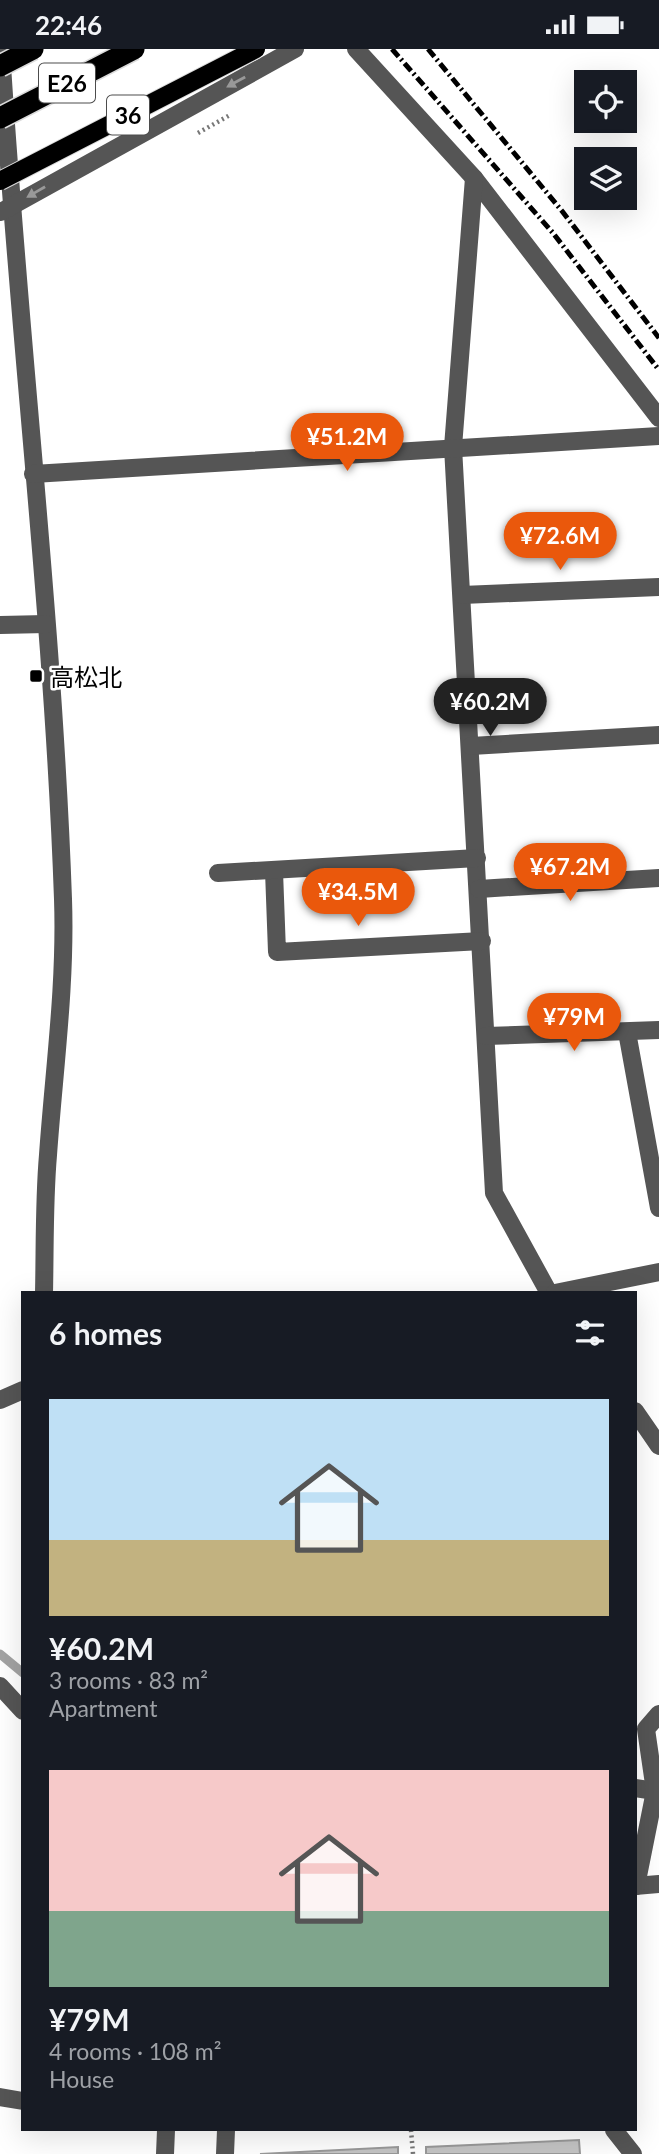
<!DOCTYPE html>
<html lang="en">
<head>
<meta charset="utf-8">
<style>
  body { margin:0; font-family:Lato,"Noto Sans JP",sans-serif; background:#20242c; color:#f1f3f6; height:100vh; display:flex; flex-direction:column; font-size:26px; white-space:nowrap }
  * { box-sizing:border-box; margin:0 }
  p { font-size:23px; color:#9ea1a6 }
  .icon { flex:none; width:38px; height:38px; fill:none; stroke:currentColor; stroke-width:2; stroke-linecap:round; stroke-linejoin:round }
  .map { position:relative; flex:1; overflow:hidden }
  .side { position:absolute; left:21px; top:1242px; width:616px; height:840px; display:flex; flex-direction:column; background:#171b24; border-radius:0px; box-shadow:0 7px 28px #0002 }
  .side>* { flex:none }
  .tools { position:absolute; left:574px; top:21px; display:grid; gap:14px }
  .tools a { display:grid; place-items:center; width:63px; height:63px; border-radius:0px; background:#171b24; box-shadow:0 7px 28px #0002; font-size:35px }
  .price { position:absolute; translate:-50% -60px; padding:0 16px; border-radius:24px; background:#ea580c; color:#fff; font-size:23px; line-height:46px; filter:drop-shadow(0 2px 4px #0008) }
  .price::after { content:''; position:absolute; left:50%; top:42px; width:21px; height:16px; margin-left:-10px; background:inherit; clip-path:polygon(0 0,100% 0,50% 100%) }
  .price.current { background:#222; color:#fff }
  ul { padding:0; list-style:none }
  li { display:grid; align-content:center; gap:14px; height:371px; padding:0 28px }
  li span { display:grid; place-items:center; height:217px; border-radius:0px; color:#555 }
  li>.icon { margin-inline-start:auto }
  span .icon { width:126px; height:126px; fill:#fffc; stroke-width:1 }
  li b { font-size:30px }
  h2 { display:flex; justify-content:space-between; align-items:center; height:84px; padding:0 28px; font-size:30px }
  .status { display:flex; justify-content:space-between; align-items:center; height:49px; padding:0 35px; background:#171b24; direction:ltr }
  .status svg { height:19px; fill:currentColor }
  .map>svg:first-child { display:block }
</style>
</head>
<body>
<div class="status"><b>22:46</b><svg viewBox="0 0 49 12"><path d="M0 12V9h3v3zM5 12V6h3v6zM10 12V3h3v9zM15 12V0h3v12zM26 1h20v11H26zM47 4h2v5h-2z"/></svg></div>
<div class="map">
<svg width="659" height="2105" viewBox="0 0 659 2105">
  <rect width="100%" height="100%" fill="#fff"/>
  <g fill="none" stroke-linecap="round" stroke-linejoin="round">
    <polyline stroke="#a3a3a3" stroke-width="9" points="0,1605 23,1624"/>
  </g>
  <g fill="#c4c4c4" stroke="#999" stroke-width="2">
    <polygon points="579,2091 580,2105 426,2105 426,2098"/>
    <polygon points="398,2098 398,2105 260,2105"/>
  </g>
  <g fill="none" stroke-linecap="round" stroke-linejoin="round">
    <g stroke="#777" stroke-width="4.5" stroke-dasharray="2 3.5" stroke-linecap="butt">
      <polyline points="198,84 230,66"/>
      <polyline points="411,2081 413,2105"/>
    </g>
    <g stroke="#555" stroke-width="18">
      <path d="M1,0c17,283 52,566 62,850 3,86 -9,171 -15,256 -4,46 -3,92 -4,138"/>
      <polyline points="356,0 474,129 659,369"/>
      <polyline points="474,129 453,398 494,1144 549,1244"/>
      <polyline points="1,163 295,0"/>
      <polyline points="33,425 659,387"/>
      <polyline points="462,546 659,538"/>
      <polyline points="0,576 46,575"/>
      <polyline points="471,697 659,686"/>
      <polyline points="274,822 277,903 482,892"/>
      <polyline points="218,824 477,809"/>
      <polyline points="479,840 659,829"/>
      <polyline points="627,983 659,1159"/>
      <polyline points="486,987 659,981"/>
      <polyline points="555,1244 659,1223"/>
      <polyline points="0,1351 23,1341"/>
      <polyline points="635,1362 659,1397"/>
      <polyline points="0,1637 23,1662"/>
      <polyline points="635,1739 655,1742"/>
      <polyline points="635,1837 659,1835"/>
      <polyline points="636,1837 655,1742 646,1680 659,1665"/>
      <polyline points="0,2048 23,2052"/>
      <polyline points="614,2081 633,2105"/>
      <polyline points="165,2105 166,2081"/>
      <polyline points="225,2105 226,2081"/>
    </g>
    <g stroke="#000" stroke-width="5" stroke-dasharray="10 3.5 2 3.5" stroke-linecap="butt">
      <polyline points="392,0 553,184 659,321"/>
      <polyline points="428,0 562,162 659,289"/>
    </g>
    <defs>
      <polyline id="major-bridge" points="0,132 256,0"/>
      <g id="highway-bridge">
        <polyline points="0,17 33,0"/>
        <polyline points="0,69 134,0"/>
      </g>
    </defs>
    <use href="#major-bridge" stroke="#dbdbdb" stroke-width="20" stroke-linecap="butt"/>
    <use href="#highway-bridge" stroke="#dbdbdb" stroke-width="24" stroke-linecap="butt"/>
    <use href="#major-bridge" stroke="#000" stroke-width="18"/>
    <use href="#highway-bridge" stroke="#000" stroke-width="21"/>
  </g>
  <defs><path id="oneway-solid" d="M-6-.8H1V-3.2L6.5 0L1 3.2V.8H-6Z" transform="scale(1.75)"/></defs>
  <g fill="#999">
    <use href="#oneway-solid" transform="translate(236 33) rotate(151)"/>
    <use href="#oneway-solid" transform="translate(36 143) rotate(150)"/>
  </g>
  <rect fill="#000" stroke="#fff" stroke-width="2.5" x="29" y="620" width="14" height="14" rx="3.5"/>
  <g text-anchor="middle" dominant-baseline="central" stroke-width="5" stroke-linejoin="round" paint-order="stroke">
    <g fill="#fff" stroke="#4c4c4c" stroke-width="2">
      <rect x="39" y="14.5" width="56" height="39" rx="5"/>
      <rect x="107" y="46.5" width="42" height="39" rx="5"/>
    </g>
    <g font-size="23" font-weight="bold" fill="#000">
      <text x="67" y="34">E26</text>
      <text x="128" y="66">36</text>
    </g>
    <g font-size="24" fill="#000" stroke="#fff" text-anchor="start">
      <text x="50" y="627">高松北</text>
    </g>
  </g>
</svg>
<div class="tools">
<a><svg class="icon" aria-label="locate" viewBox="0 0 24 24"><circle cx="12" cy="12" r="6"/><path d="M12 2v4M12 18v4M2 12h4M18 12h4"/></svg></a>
<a><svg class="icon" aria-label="layers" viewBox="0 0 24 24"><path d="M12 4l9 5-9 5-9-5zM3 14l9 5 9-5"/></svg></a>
</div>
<b class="price" style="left:347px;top:424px">¥51.2M</b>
<b class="price" style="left:560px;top:523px">¥72.6M</b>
<b class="price current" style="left:490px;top:689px">¥60.2M</b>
<b class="price" style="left:570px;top:854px">¥67.2M</b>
<b class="price" style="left:358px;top:879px">¥34.5M</b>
<b class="price" style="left:574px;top:1004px">¥79M</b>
<section class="side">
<h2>6 homes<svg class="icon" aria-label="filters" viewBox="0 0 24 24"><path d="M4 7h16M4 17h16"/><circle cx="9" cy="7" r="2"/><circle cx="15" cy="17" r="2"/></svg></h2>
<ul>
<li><span style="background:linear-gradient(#bfe0f5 65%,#c2b280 0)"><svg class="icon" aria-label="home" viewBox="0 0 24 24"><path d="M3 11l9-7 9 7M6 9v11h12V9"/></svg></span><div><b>¥60.2M</b><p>3 rooms · 83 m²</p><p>Apartment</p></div></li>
<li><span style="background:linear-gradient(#f6c9c9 65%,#7fa58c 0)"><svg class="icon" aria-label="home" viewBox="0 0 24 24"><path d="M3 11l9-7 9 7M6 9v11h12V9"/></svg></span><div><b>¥79M</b><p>4 rooms · 108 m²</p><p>House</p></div></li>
</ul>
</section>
</div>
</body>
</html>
